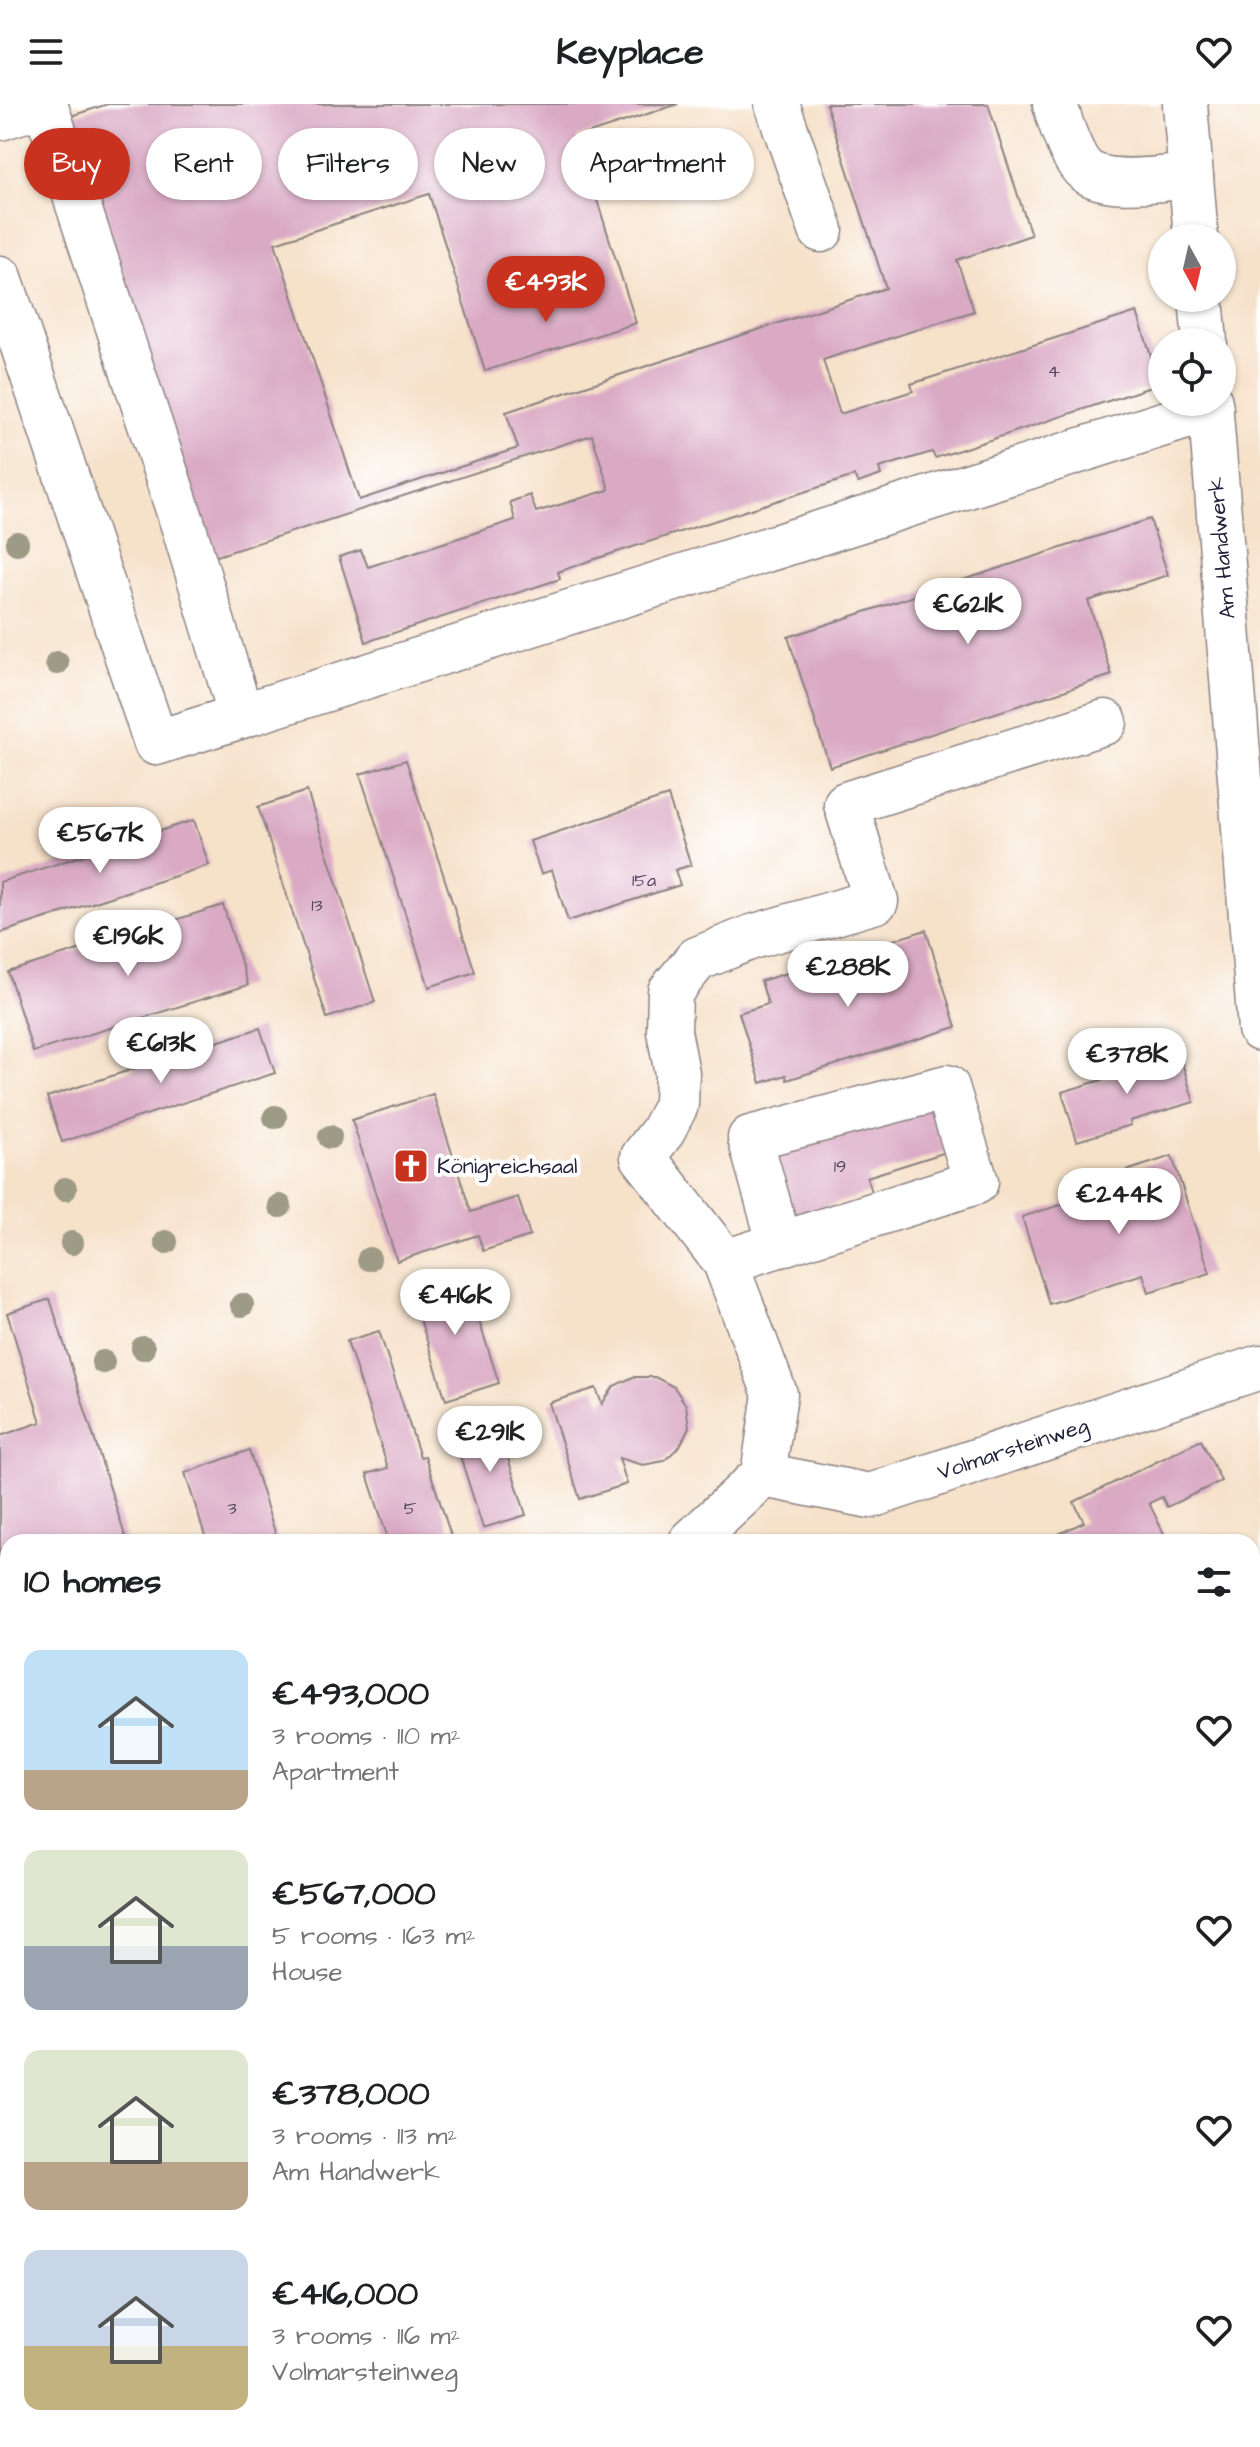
<!DOCTYPE html>
<html lang="en">
<head>
<meta charset="utf-8">
<style>
  body { margin:0; font-family:"Architects Daughter",sans-serif; background:#f6f6f6; color:#202124; height:100vh; display:flex; flex-direction:column; font-size:30px; white-space:nowrap }
  * { box-sizing:border-box; margin:0 }
  p { font-size:26px; color:#757577 }
  .icon { flex:none; width:44px; height:44px; fill:none; stroke:currentColor; stroke-width:2; stroke-linecap:round; stroke-linejoin:round }
  .map { position:relative; flex:1; overflow:hidden }
  .side { position:absolute; left:0px; top:1430px; width:1260px; height:914px; display:flex; flex-direction:column; background:#fff; border-radius:24px 24px 0 0; box-shadow:0 2px 6px #0004 }
  .side>* { flex:none }
  .top-card { position:absolute; left:24px; top:24px; width:800px; height:72px; display:flex; gap:16px }
  .needle { width:52px; rotate:172deg }
  .fabs { position:absolute; left:1148px; top:120px; display:grid; gap:16px }
  .fabs a { display:grid; place-items:center; width:88px; height:88px; border-radius:50%; background:#fff; box-shadow:0 2px 6px #0004; font-size:40px }
  .price { position:absolute; translate:-50% -68px; padding:0 18px; border-radius:28px; background:#fff; color:#222; font-size:26px; line-height:52px; filter:drop-shadow(0 2px 4px #0008) }
  .price::after { content:''; position:absolute; left:50%; top:48px; width:24px; height:18px; margin-left:-12px; background:inherit; clip-path:polygon(0 0,100% 0,50% 100%) }
  .price.active { background:#c8321e; color:#fff }
  ul { padding:0; list-style:none }
  li { display:flex; align-items:center; gap:24px; height:200px; padding:0 24px }
  li span { display:grid; place-items:center; flex:none; width:224px; height:160px; border-radius:16px; color:#555 }
  li>.icon { margin-inline-start:auto }
  span .icon { width:96px; height:96px; fill:#fffc; stroke-width:1 }
  li b { font-size:34px }
  h2 { display:flex; justify-content:space-between; align-items:center; height:96px; padding:0 24px; font-size:34px }
  .pill { padding:0 28px; border-radius:36px; background:#fff; box-shadow:0 2px 6px #0004; font-size:28px; line-height:72px }
  .pill.active { background:#c8321e; color:#fff }
  header { display:flex; justify-content:space-between; align-items:center; height:104px; padding:0 24px; background:#fff; font-size:36px; font-weight:700 }
  .map>svg:first-child { display:block }
</style>
</head>
<body>
<header><svg class="icon" aria-label="menu" viewBox="0 0 24 24"><path d="M4 6h16M4 12h16M4 18h16"/></svg>Keyplace<svg class="icon" aria-label="heart" viewBox="0 0 24 24"><path d="M12 20l-8-8c-3-5 5-10 8-4 3-6 11-1 8 4z"/></svg></header>
<div class="map">
<svg width="1260" height="2343" viewBox="0 0 1260 2343">
  <rect width="100%" height="100%" fill="#fff"/>
  <filter id="ink" filterUnits="userSpaceOnUse"><feTurbulence type="fractalNoise" baseFrequency=".0125" numOctaves="2"/><feDisplacementMap in="SourceGraphic" scale="16" xChannelSelector="R" yChannelSelector="G"/><feConvolveMatrix kernelMatrix="1 2 1 2 8 2 1 2 1" color-interpolation-filters="sRGB"/></filter>
  <filter id="wash" filterUnits="userSpaceOnUse"><feTurbulence type="fractalNoise" baseFrequency=".006" numOctaves="4" result="noise"/><feDisplacementMap in="SourceGraphic" scale="32" xChannelSelector="R" yChannelSelector="G"/><feGaussianBlur stdDeviation="1.8" result="paint"/><feColorMatrix in="noise" values="0 0 0 0 0 0 0 0 0 0 0 0 0 0 0 0 0 1.4 0 .05"/><feComposite in="paint" operator="in"/></filter>
  <g filter="url(#wash)">
    <rect width="100%" height="100%" fill="#f6e1c9"/>
    <g id="blocks">
      <g fill="#daaac5">
        <polygon points="108,0 678,0 577,33 636,219 485,267 429,90 275,139 359,396 518,344 506,308 886,184 826,0 988,0 1031,131 957,156 974,207 823,256 840,310 913,287 911,280 1137,208 1160,280 935,354 932,348 879,364 881,371 858,379 854,372 589,457 558,468 560,475 366,538 339,453 361,446 368,463 515,416 510,398 530,391 536,408 608,386 609,385 592,331 211,454 68,13"/>
        <polygon points="1150,415 1168,471 1088,497 1112,571 830,663 788,533"/>
        <polygon points="406,656 475,868 429,883 360,670"/>
        <polygon points="307,687 375,898 327,914 258,703"/>
        <polygon points="668,692 691,761 675,766 680,781 568,817 552,766 541,770 530,737"/>
        <polygon points="194,716 209,761 0,829 0,778"/>
        <polygon points="223,801 248,881 33,948 8,868"/>
        <polygon points="926,826 956,923 787,976 786,971 761,979 739,909 768,900 761,877"/>
        <polygon points="260,924 275,969 62,1038 47,993"/>
        <polygon points="1157,948 1161,962 1181,955 1194,998 1130,1017 1131,1021 1077,1037 1062,988 1115,972 1112,961"/>
        <polygon points="433,990 471,1108 518,1093 530,1132 483,1147 478,1131 397,1157 352,1016"/>
        <polygon points="931,1001 946,1048 867,1073 872,1088 792,1113 773,1050"/>
        <polygon points="1172,1052 1210,1169 1149,1188 1143,1170 1049,1200 1022,1113 1115,1084 1111,1072"/>
        <polygon points="464,1170 499,1279 446,1296 411,1187"/>
        <polygon points="50,1195 127,1438 8,1438 8,1525 0,1527 0,1332 41,1318 7,1209"/>
        <polygon points="379,1227 420,1353 425,1352 453,1438 389,1438 367,1370 388,1364 347,1237"/>
        <polygon points="633,1273 655,1273 674,1283 686,1301 689,1323 680,1342 664,1357 643,1361 619,1354 627,1380 580,1395 549,1299 596,1284 602,1300 614,1282"/>
        <polygon points="496,1317 526,1411 483,1424 453,1330"/>
        <polygon points="1201,1336 1221,1377 1167,1403 1162,1393 1149,1399 1168,1438 1042,1438 1084,1418 1074,1398"/>
        <polygon points="249,1346 278,1438 207,1438 185,1369"/>
        <polygon points="8,1935 8,2098 0,2100 0,1938"/>
      </g>
    </g>
  </g>
  <g filter="url(#ink)">
    <use href="#blocks" fill-opacity="0" stroke="#8c8282" stroke-width="2"/>
    <g fill="none" stroke-linecap="round" stroke-linejoin="round">
      <defs>
        <g id="minor">
          <polyline points="45,0 184,424 241,612"/>
          <polyline points="777,0 821,126"/>
          <path d="M1055,0c5,18 17,56 31,67 23,17 78,7 105,5"/>
          <polyline points="1185,0 1196,134"/>
          <polyline points="0,14 43,0"/>
          <polyline points="0,174 156,639 1211,305"/>
          <polyline points="1201,194 1205,238"/>
          <polyline points="1210,298 1260,925"/>
          <polyline points="725,1158 976,1078 947,983 750,1034 780,1141"/>
          <polyline points="763,1371 870,1392 1260,1263"/>
          <polyline points="691,1438 763,1371 775,1290 725,1158 643,1053 662,1028 676,1001 677,969 669,927 670,888 697,855 752,833 876,797 846,700 1105,618"/>
          <polyline points="0,1632 8,1656"/>
        </g>
      </defs>
      <use href="#minor" stroke="#8c8282" stroke-width="47"/>
      <use href="#minor" stroke="#fff" stroke-width="44"/>
    </g>
    <g fill="#9d9a86">
      <circle cx="17" cy="439" r="12"/>
      <circle cx="57" cy="559" r="12"/>
      <circle cx="275" cy="1013" r="12"/>
      <circle cx="330" cy="1033" r="12"/>
      <circle cx="65" cy="1085" r="12"/>
      <circle cx="280" cy="1102" r="12"/>
      <circle cx="166" cy="1138" r="12"/>
      <circle cx="72" cy="1139" r="12"/>
      <circle cx="369" cy="1155" r="12"/>
      <circle cx="242" cy="1201" r="12"/>
      <circle cx="143" cy="1244" r="12"/>
      <circle cx="103" cy="1258" r="12"/>
    </g>
  </g>
  <defs>
    <symbol id="church-square" viewBox="-11 -11 22 22"><rect x="-9" y="-9" width="18" height="18" rx="4" fill="#c8321e" stroke="#fff"/><path d="M-1.2-6h2.4v3.5h3.3v2.4h-3.3V6h-2.4V-.1h-3.3v-2.4h3.3Z" fill="#fff"/></symbol>
  </defs>
  <g fill-rule="evenodd">
    <use href="#church-square" x="391" y="1042" width="40" height="40"/>
  </g>
  <g text-anchor="middle" dominant-baseline="central" stroke-width="8" stroke-linejoin="round" paint-order="stroke">
    <g font-size="18" fill="#50445e">
      <text x="1054" y="267">4</text>
      <text x="644" y="776">15a</text>
      <text x="317" y="801">13</text>
      <text x="840" y="1062">19</text>
      <text x="232" y="1404">3</text>
      <text x="410" y="1404">5</text>
    </g>
    <g font-size="22" fill="#22223b" stroke="#fff">
      <text transform="translate(1222 444) rotate(-95)">Am Handwerk</text>
      <text transform="translate(1013 1345) rotate(-18)">Volmarsteinweg</text>
    </g>
    <g font-size="22" fill="#22223b" stroke="#fff" text-anchor="start">
      <text x="437" y="1062">Königreichsaal</text>
    </g>
  </g>
</svg>
<div class="fabs">
<a><svg class="needle" viewBox="-14 -14 28 28"><path d="M0-13l5 13h-10z" fill="#e53935"/><path d="M0 13l5-13h-10z" fill="#757577"/></svg></a>
<a><svg class="icon" aria-label="locate" viewBox="0 0 24 24"><circle cx="12" cy="12" r="6"/><path d="M12 2v4M12 18v4M2 12h4M18 12h4"/></svg></a>
</div>
<b class="price active" style="left:546px;top:220px">€493K</b>
<b class="price" style="left:968px;top:542px">€621K</b>
<b class="price" style="left:100px;top:771px">€567K</b>
<b class="price" style="left:128px;top:874px">€196K</b>
<b class="price" style="left:848px;top:905px">€288K</b>
<b class="price" style="left:161px;top:981px">€613K</b>
<b class="price" style="left:1127px;top:992px">€378K</b>
<b class="price" style="left:1119px;top:1132px">€244K</b>
<b class="price" style="left:455px;top:1233px">€416K</b>
<b class="price" style="left:490px;top:1370px">€291K</b>
<div class="top-card">
<a class="pill active">Buy</a>
<a class="pill">Rent</a>
<a class="pill">Filters</a>
<a class="pill">New</a>
<a class="pill">Apartment</a>
</div>
<section class="side">
<h2>10 homes<svg class="icon" aria-label="filters" viewBox="0 0 24 24"><path d="M4 7h16M4 17h16"/><circle cx="9" cy="7" r="2"/><circle cx="15" cy="17" r="2"/></svg></h2>
<ul>
<li><span style="background:linear-gradient(#bfe0f5 75%,#b9a48a 0)"><svg class="icon" aria-label="home" viewBox="0 0 24 24"><path d="M3 11l9-7 9 7M6 9v11h12V9"/></svg></span><div><b>€493,000</b><p>3 rooms · 110 m²</p><p>Apartment</p></div><svg class="icon" aria-label="heart" viewBox="0 0 24 24"><path d="M12 20l-8-8c-3-5 5-10 8-4 3-6 11-1 8 4z"/></svg></li>
<li><span style="background:linear-gradient(#dfe7d0 60%,#9aa5b1 0)"><svg class="icon" aria-label="home" viewBox="0 0 24 24"><path d="M3 11l9-7 9 7M6 9v11h12V9"/></svg></span><div><b>€567,000</b><p>5 rooms · 163 m²</p><p>House</p></div><svg class="icon" aria-label="heart" viewBox="0 0 24 24"><path d="M12 20l-8-8c-3-5 5-10 8-4 3-6 11-1 8 4z"/></svg></li>
<li><span style="background:linear-gradient(#dfe7d0 70%,#b9a48a 0)"><svg class="icon" aria-label="home" viewBox="0 0 24 24"><path d="M3 11l9-7 9 7M6 9v11h12V9"/></svg></span><div><b>€378,000</b><p>3 rooms · 113 m²</p><p>Am Handwerk</p></div><svg class="icon" aria-label="heart" viewBox="0 0 24 24"><path d="M12 20l-8-8c-3-5 5-10 8-4 3-6 11-1 8 4z"/></svg></li>
<li><span style="background:linear-gradient(#c9d6e8 60%,#c2b280 0)"><svg class="icon" aria-label="home" viewBox="0 0 24 24"><path d="M3 11l9-7 9 7M6 9v11h12V9"/></svg></span><div><b>€416,000</b><p>3 rooms · 116 m²</p><p>Volmarsteinweg</p></div><svg class="icon" aria-label="heart" viewBox="0 0 24 24"><path d="M12 20l-8-8c-3-5 5-10 8-4 3-6 11-1 8 4z"/></svg></li>
</ul>
</section>
</div>
</body>
</html>
